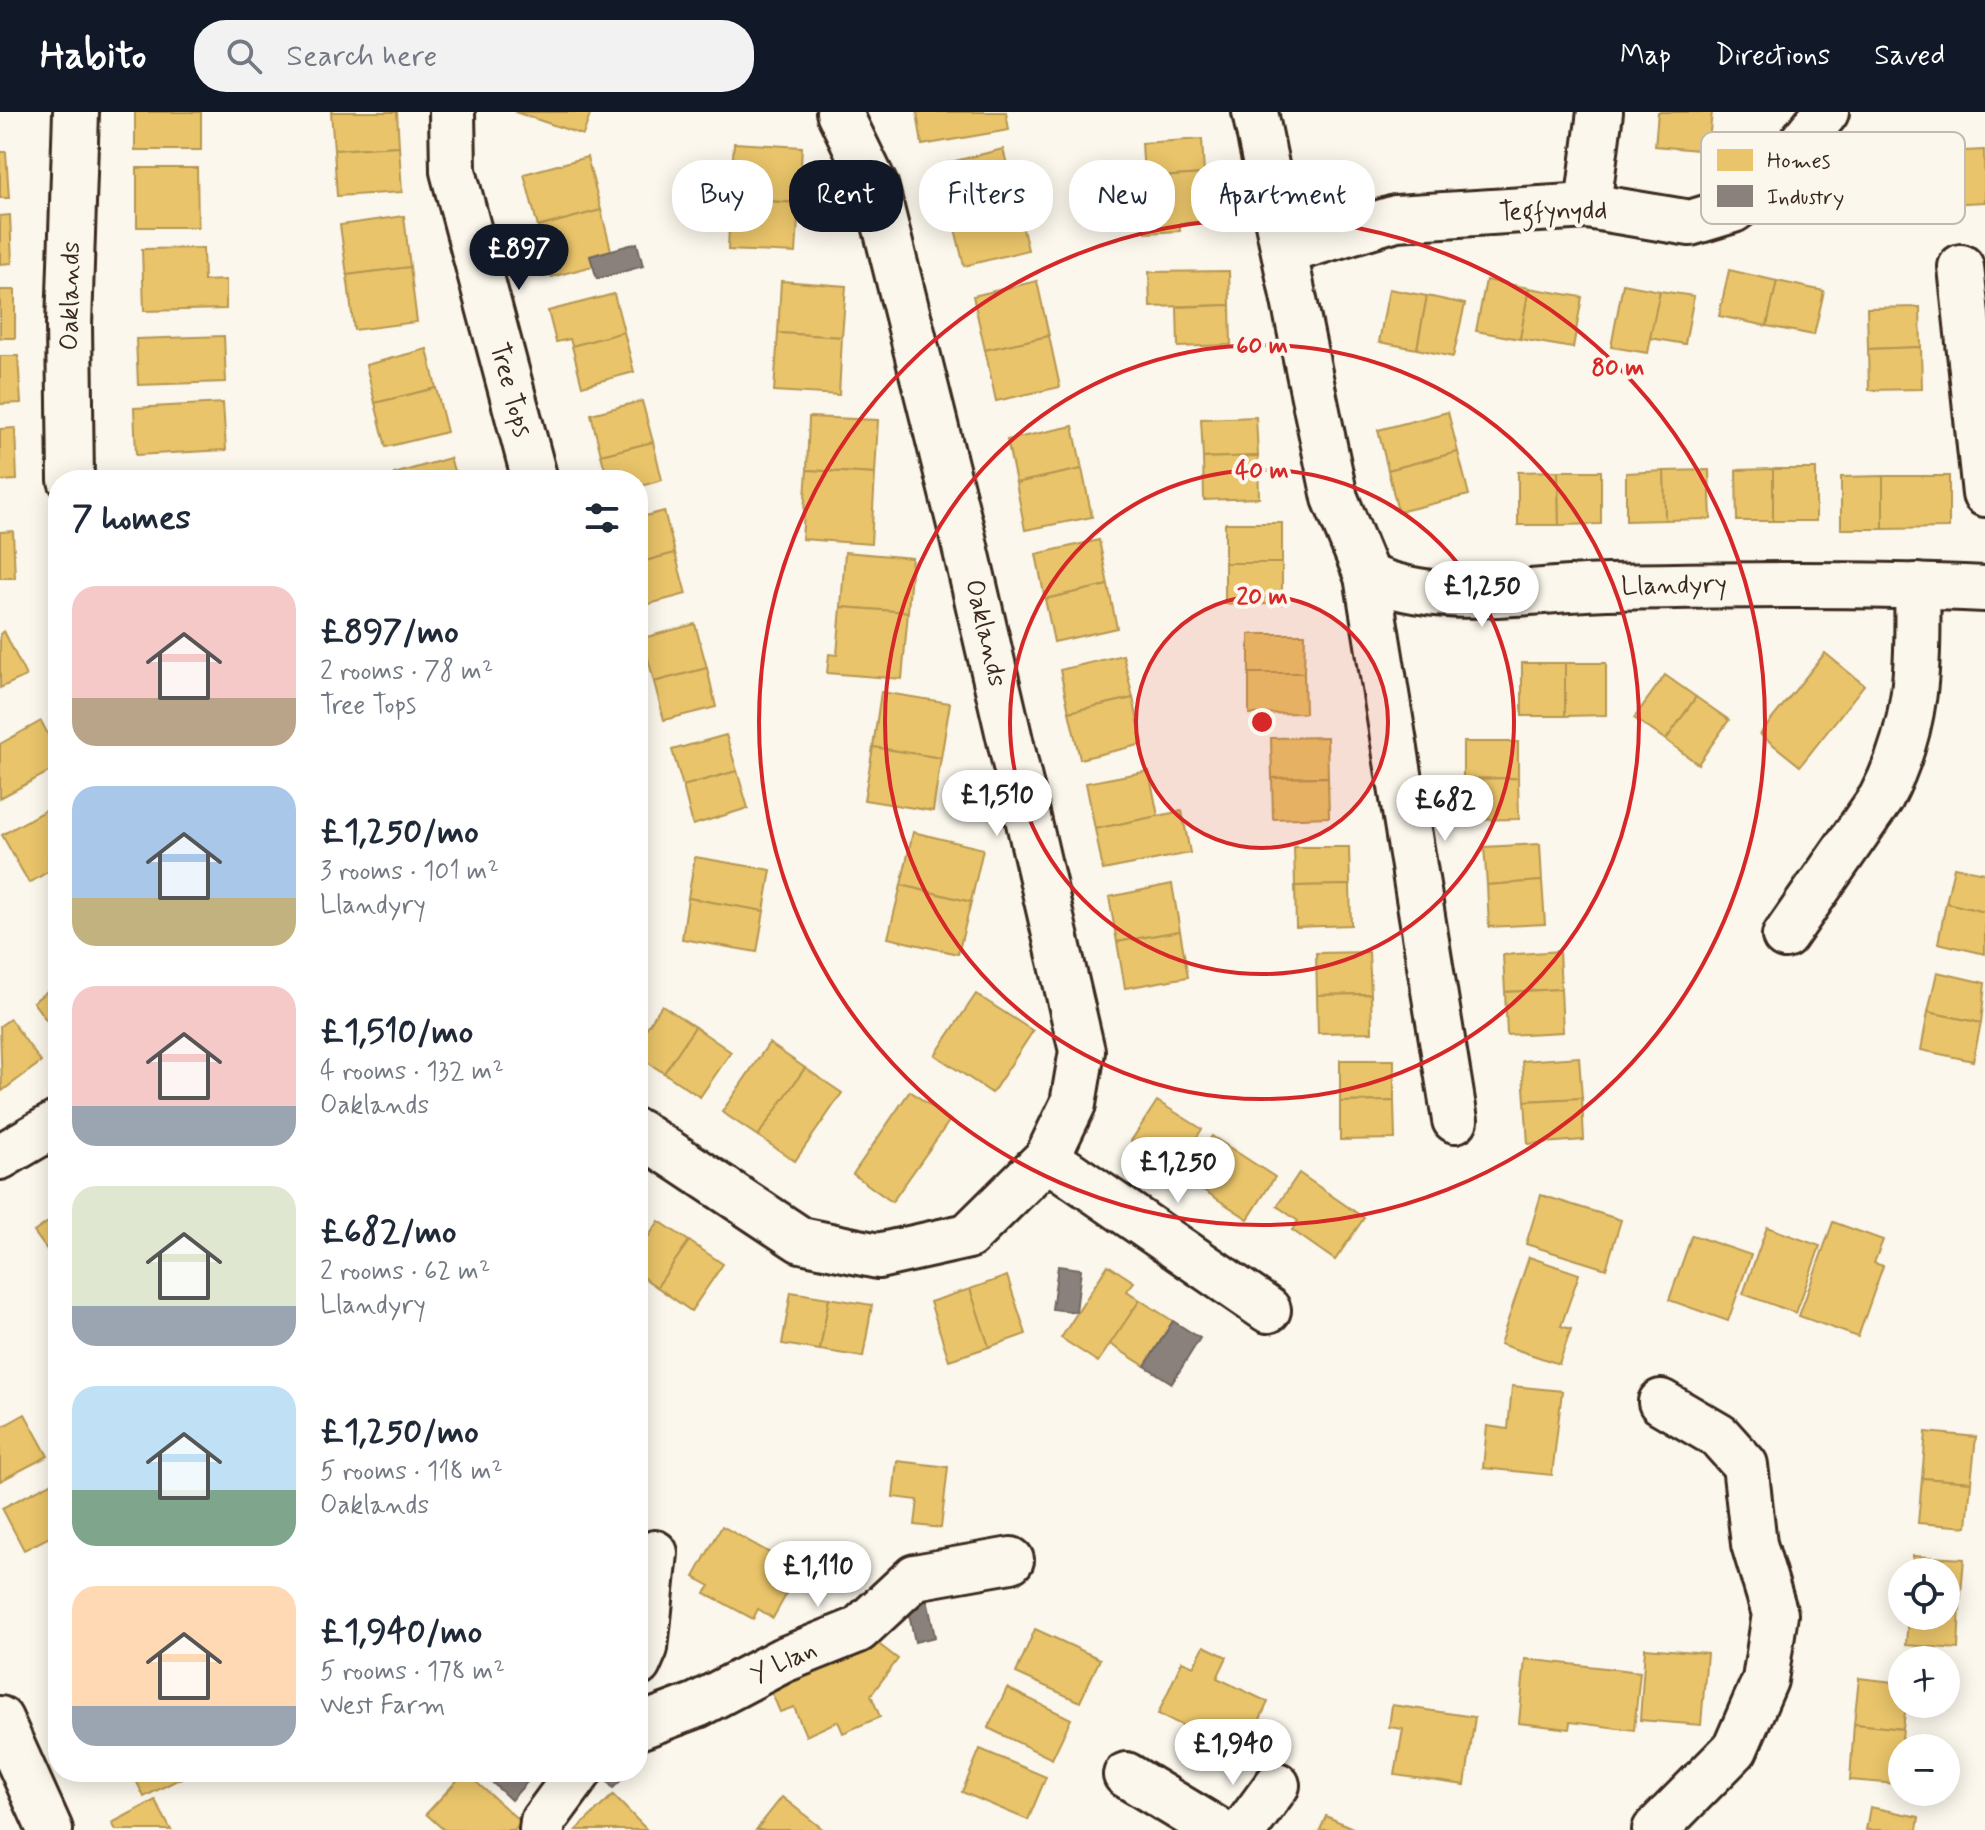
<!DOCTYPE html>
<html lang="en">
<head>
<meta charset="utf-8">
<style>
  body { margin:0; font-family:Mynerve,sans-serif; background:#f2f2f3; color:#1f2937; height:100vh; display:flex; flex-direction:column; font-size:30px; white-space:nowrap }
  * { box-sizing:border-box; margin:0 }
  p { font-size:26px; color:#747a83 }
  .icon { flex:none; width:44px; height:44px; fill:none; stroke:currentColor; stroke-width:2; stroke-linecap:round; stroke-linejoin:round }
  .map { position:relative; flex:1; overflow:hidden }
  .side { position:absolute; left:48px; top:358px; width:600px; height:1312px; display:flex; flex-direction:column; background:#fff; border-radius:32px; box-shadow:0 4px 20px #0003 }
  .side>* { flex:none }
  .guide { position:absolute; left:672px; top:48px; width:760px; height:72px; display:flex; gap:16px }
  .tools { position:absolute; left:1888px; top:1446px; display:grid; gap:16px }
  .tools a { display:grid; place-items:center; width:72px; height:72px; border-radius:50%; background:#fff; box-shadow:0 4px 20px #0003; font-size:40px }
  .price { position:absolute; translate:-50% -68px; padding:0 18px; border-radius:28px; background:#fff; color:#222; font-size:26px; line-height:52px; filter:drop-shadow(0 2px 4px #0008) }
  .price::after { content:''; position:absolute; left:50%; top:48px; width:24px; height:18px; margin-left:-12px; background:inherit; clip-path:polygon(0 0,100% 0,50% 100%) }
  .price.current { background:#111827; color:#fff }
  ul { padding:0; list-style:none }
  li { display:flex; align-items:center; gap:24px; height:200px; padding:0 24px }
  li span { display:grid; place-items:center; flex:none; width:224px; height:160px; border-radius:24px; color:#555 }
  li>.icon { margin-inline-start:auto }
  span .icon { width:96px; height:96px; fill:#fffc; stroke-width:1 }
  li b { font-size:34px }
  h2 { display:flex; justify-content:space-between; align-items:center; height:96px; padding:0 24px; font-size:34px }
  .chip { padding:0 28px; border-radius:32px; background:#fff; box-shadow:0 4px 20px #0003; font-size:28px; line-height:72px }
  .chip.current { background:#111827; color:#fff }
  header { display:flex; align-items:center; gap:48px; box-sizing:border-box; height:112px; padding:0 40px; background:#111827; color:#fff }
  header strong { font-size:38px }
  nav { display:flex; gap:44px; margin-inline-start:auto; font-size:28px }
  .search { width:560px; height:72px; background:#f2f2f3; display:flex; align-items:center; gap:20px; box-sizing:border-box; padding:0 28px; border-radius:32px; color:#747a83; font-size:30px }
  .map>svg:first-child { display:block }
</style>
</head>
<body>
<header>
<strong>Habito</strong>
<div class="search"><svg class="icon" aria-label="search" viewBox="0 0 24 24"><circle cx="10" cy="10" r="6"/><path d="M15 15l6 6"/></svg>Search here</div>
<nav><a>Map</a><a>Directions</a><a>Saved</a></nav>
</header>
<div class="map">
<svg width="1985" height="1718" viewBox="0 0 1985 1718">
  <rect width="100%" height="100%" fill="#fbf7ec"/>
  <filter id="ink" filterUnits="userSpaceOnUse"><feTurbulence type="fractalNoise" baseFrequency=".0125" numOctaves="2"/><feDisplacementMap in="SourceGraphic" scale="16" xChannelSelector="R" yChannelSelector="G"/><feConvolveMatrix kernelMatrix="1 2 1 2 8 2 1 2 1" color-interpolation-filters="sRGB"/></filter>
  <g filter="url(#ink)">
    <g fill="#e9c46a" stroke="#b59653" stroke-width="2">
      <rect x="135" y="0" width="66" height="38"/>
      <polygon points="331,0 397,0 399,34 334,38"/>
      <polygon points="515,0 591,0 583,23"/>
      <polygon points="917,0 1006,0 1009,18 922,33"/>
      <polygon points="1658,0 1712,0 1708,39 1655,34"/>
      <polygon points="1202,27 1204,62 1144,66 1142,31"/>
      <polygon points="734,31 802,35 799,91 730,87"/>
      <polygon points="399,34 402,80 337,84 334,38"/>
      <polygon points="1003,37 1016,88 952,104 939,53"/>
      <polygon points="1984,38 1985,90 1945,92 1942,40"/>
      <polygon points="0,40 6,40 9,86 0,86"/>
      <polygon points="587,45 601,98 538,115 524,62"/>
      <polygon points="137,56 197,56 198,115 137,115"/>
      <polygon points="1204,62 1207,110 1180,111 1180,119 1146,121 1144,66"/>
      <polygon points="730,87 799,91 796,141 728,138"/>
      <polygon points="1016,88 1028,138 964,154 952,104"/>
      <polygon points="601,98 611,138 590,144 593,154 551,165 538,115"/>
      <polygon points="10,103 12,151 0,152 0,104"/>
      <polygon points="404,104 410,155 347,163 340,113"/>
      <polygon points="203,136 204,169 226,168 226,197 144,199 142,137"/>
      <polygon points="410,155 417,210 354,218 347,163"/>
      <polygon points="1729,158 1777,169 1767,214 1719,204"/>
      <polygon points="1229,159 1230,193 1150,195 1149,160"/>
      <polygon points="1486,168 1529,176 1520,227 1476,219"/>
      <polygon points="781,169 846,174 842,225 778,221"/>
      <polygon points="1037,169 1049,224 985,238 973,184"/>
      <polygon points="1777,169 1824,179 1814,223 1767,214"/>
      <polygon points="1623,172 1660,179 1648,241 1611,235"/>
      <polygon points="1529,176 1582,185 1573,236 1520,227"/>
      <polygon points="1389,177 1427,184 1417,237 1379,230"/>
      <rect x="0" y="178" width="15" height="48"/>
      <polygon points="1660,179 1694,184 1685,232 1650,226"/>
      <polygon points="614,182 624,220 572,234 570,227 556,230 548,199"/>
      <polygon points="1427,184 1465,192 1453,245 1417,237"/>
      <polygon points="1230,193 1231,233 1178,235 1177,195"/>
      <polygon points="1920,195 1921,235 1868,237 1867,196"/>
      <polygon points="624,220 634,260 582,274 572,234"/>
      <polygon points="778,221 842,225 839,283 774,279"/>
      <polygon points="224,224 226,270 138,273 136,227"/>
      <polygon points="1049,224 1060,275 996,289 985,238"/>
      <polygon points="1921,235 1922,277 1869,278 1868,237"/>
      <polygon points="427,237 436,276 375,291 366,253"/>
      <polygon points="0,244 18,244 21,291 0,292"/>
      <polygon points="436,276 447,320 386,335 375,291"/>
      <polygon points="642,289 653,330 601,343 591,302"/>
      <polygon points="223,291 226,338 136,343 134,296"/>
      <polygon points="1448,300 1458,340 1388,358 1378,318"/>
      <polygon points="809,305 878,308 875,362 807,358"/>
      <polygon points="1256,305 1258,344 1203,346 1201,307"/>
      <polygon points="1073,314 1082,357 1016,371 1007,328"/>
      <polygon points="15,316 17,368 0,369 0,317"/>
      <polygon points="653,330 662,368 638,375 638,368 608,368 601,343"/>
      <polygon points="1458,340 1469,383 1398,400 1388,358"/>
      <polygon points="1258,344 1259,386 1204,388 1203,346"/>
      <polygon points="450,346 457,368 396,368 394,362"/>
      <polygon points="1082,357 1092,405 1025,418 1016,371"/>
      <rect x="1773" y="357" width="43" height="52"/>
      <polygon points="1773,357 1773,409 1737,409 1736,358"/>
      <polygon points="807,358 875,362 871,432 802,427"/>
      <polygon points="1709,358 1711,407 1665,408 1664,359"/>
      <polygon points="1558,359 1559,413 1518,413 1518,360"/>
      <polygon points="1558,359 1601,359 1601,412 1559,413"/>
      <polygon points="1664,359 1665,408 1626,409 1626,361"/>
      <polygon points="1883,364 1949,364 1949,416 1883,417"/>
      <polygon points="1883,364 1883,417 1841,417 1841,365"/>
      <polygon points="664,399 675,441 638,451 638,406"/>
      <rect x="1225" y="411" width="57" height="40"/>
      <polygon points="13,419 15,466 0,466 0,420"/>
      <polygon points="1099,428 1108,473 1045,487 1036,442"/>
      <polygon points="845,440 912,446 908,500 841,495"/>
      <polygon points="675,441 686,482 638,495 638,451"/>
      <rect x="1225" y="451" width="57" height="41"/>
      <polygon points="1108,473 1117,516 1054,530 1045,487"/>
      <polygon points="841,495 908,500 902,567 827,561 829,542 837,543"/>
      <polygon points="695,512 707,556 654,570 643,526"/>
      <polygon points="4,519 26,564 0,576 0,522"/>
      <polygon points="1249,522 1305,522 1304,561 1249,561"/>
      <polygon points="1825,541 1864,573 1800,654 1760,622"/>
      <polygon points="1123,543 1133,586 1069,600 1060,558"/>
      <rect x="1522" y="551" width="43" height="53"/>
      <polygon points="1565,551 1606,551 1606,603 1565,604"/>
      <polygon points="707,556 716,595 664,608 654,570"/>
      <polygon points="1249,561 1304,561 1305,601 1249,602"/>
      <polygon points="1665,563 1696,585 1666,628 1634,606"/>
      <polygon points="881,580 950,591 941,646 873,635"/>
      <polygon points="1696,585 1729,608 1698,652 1666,628"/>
      <polygon points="1133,586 1143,632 1080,647 1069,600"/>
      <polygon points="41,609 58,641 58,655 0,686 0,632"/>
      <polygon points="726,623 737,659 683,674 672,638"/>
      <polygon points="1327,625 1328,665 1272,666 1271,626"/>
      <polygon points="1463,630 1518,630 1518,666 1463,667"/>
      <polygon points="873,635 941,646 933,699 864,688"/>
      <polygon points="737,659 748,696 693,713 683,674"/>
      <polygon points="1149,659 1158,704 1095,717 1086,671"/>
      <polygon points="1328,665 1329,705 1273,707 1272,666"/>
      <polygon points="1518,666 1519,707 1464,708 1463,667"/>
      <polygon points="58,691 58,740 48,745 54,756 29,771 2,723"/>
      <polygon points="1182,699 1190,741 1103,758 1095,717"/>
      <polygon points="913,720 983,737 971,790 901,773"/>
      <polygon points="1540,732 1542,769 1487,773 1484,735"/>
      <polygon points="1294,735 1349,735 1350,773 1295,774"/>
      <polygon points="695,745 771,758 764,799 688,786"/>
      <polygon points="1954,755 1985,761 1985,800 1946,791"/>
      <polygon points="1542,769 1545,812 1489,815 1487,773"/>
      <polygon points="1172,772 1180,819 1117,830 1109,785"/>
      <polygon points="901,773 971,790 958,842 888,826"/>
      <polygon points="1350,773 1351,813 1296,815 1295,774"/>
      <polygon points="688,786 764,799 757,840 682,827"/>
      <polygon points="1946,791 1985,800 1985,842 1938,831"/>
      <polygon points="1180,819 1188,865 1125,876 1117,830"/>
      <polygon points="1559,839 1561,877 1505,880 1503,843"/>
      <polygon points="1369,840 1371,882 1317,883 1316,841"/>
      <polygon points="1937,860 1985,871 1981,911 1928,900"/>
      <polygon points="58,871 58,924 33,890"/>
      <polygon points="1561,877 1563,920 1507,923 1505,880"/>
      <polygon points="976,882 1033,919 992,981 935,943"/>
      <polygon points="1371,882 1372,920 1318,921 1317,883"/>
      <polygon points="662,893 695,915 664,961 638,944 638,929"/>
      <polygon points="1928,900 1981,911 1973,949 1921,938"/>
      <polygon points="10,907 41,950 2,979 0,914"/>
      <polygon points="695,915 731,940 700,985 664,961"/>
      <polygon points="769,931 805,956 758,1024 722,1000"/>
      <polygon points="1579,945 1582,986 1525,989 1522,949"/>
      <polygon points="1340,948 1394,948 1394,989 1340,990"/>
      <polygon points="805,956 842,981 795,1049 758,1024"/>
      <polygon points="910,979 950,1008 892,1090 853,1062"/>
      <polygon points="1582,986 1584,1028 1528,1032 1525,989"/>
      <polygon points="1157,989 1202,1017 1176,1058 1131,1029"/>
      <polygon points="1394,989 1395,1027 1340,1028 1340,990"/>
      <polygon points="1212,1024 1275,1065 1248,1107 1185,1066"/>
      <polygon points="1299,1061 1364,1106 1335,1148 1292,1118 1298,1109 1277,1094"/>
      <polygon points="1541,1083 1621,1108 1606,1157 1526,1132"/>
      <polygon points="58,1103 58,1153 34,1120"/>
      <polygon points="659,1109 689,1129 657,1175 638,1162 638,1140"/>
      <polygon points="1833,1110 1883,1128 1874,1151 1883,1154 1858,1225 1799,1204"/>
      <polygon points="1767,1115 1820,1134 1796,1201 1743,1182"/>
      <polygon points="1692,1123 1751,1143 1728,1209 1669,1188"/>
      <polygon points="689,1129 723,1152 691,1199 657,1175"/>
      <polygon points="1529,1145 1579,1162 1561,1214 1571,1217 1559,1252 1500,1232"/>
      <polygon points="1108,1153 1134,1170 1127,1179 1140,1188 1098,1250 1061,1226"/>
      <polygon points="1007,1164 1026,1222 989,1235 970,1177"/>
      <polygon points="970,1177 989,1235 949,1248 930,1190"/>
      <polygon points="791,1180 829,1186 820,1238 782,1232"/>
      <polygon points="829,1186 872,1193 863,1245 820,1238"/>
      <polygon points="1140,1188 1173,1209 1145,1254 1110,1232"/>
      <polygon points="1512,1274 1562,1279 1552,1363 1483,1356 1487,1314 1508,1317"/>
      <polygon points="25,1302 48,1344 0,1369 0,1316"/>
      <polygon points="1926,1320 1976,1325 1971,1370 1922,1366"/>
      <polygon points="897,1349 948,1355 941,1416 915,1413 918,1388 893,1385"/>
      <polygon points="1922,1366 1971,1370 1967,1415 1918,1411"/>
      <polygon points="57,1368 58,1421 24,1438 2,1396"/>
      <polygon points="722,1414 800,1458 773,1506 758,1497 753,1507 705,1481 710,1474 694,1465"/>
      <polygon points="1913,1444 1964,1447 1960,1493 1946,1492 1946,1460 1912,1460"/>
      <polygon points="1946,1492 1960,1493 1958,1537 1906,1533 1908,1504 1946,1504"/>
      <polygon points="1035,1517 1100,1547 1080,1590 1016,1561"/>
      <polygon points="863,1520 898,1547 871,1583 880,1605 843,1621 838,1609 806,1624 794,1595 780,1600 768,1572"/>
      <polygon points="1204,1534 1227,1545 1217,1566 1268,1590 1244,1642 1158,1602 1182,1549 1194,1554"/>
      <polygon points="1645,1536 1707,1541 1701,1613 1640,1608"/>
      <polygon points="1525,1547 1640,1560 1634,1618 1570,1610 1569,1617 1519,1611"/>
      <polygon points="1859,1566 1902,1571 1902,1592 1906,1592 1903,1617 1854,1612"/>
      <polygon points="1007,1576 1071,1607 1052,1647 988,1616"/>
      <polygon points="1392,1593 1475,1605 1465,1673 1395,1663 1403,1617 1389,1615"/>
      <polygon points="1854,1612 1903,1617 1897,1672 1850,1668"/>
      <polygon points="980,1637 1046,1665 1028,1708 962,1680"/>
      <polygon points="132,1660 193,1660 144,1685"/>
      <polygon points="465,1660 521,1710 514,1718 444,1718 426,1702"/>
      <polygon points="613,1683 647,1718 576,1718"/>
      <polygon points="782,1685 824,1718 756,1718"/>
      <polygon points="155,1688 171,1718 116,1718 112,1711"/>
      <polygon points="1870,1695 1919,1705 1917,1718 1866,1718"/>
      <polygon points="1326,1704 1357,1718 1320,1718"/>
    </g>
    <g fill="#8a817c" stroke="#726760" stroke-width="2">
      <polygon points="637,131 643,154 597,167 590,144"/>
      <polygon points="1058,1154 1081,1157 1076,1200 1052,1197"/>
      <polygon points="1173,1209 1200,1226 1172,1271 1145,1254"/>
      <polygon points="927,1487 935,1525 915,1530 907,1492"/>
      <polygon points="481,1660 521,1660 529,1668 511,1688"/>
      <polygon points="599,1660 630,1660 613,1676"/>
    </g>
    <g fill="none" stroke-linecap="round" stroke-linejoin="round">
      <defs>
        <g id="minor">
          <polyline points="452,0 453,59 535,368"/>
          <path d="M1255,0l80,386 32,78c74,33 161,13 240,11 126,-2 252,-4 378,2"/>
          <polyline points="1588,94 1600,0"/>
          <polyline points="1287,139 1396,106 1588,94 1690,111 1733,98 1768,72 1826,0"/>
          <polyline points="1961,155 1985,382"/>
          <polyline points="71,368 69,213 76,0"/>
          <polyline points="1367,464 1455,1008"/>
          <path d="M1785,824l96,-138c37,-70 38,-134 36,-212"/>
          <polyline points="638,1020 801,1128 878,1144 968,1124 1047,1046 1073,992 1082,939 961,417 876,76 839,0"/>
          <polyline points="0,1045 58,1011"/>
          <polyline points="1047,1046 1268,1198"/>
          <polyline points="638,1552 645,1536 655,1441"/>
          <polyline points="638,1615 697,1593 783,1548 858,1518 915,1465 1011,1448"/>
          <polyline points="1126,1663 1217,1718"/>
          <polyline points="542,1718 543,1709 579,1660"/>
          <polyline points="1244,1718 1277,1673"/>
          <polyline points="1655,1718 1735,1637 1765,1568 1775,1502 1754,1432 1745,1353 1719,1324 1661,1290"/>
        </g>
        <polyline id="major" points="0,1607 50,1718"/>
      </defs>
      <use href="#minor" stroke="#3b2a1e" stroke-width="50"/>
      <use href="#major" stroke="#3b2a1e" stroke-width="50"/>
      <use href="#minor" stroke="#fbf7ec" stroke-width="44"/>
      <use href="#major" stroke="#fbf7ec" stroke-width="44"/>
    </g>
  </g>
  <circle cx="1262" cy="610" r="126" fill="#d62828" fill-opacity=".12"/>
  <g fill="none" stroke="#d62828" stroke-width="4">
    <circle cx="1262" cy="610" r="126"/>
    <circle cx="1262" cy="610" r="252"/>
    <circle cx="1262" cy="610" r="377"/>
    <circle cx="1262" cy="610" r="503"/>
  </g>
  <g text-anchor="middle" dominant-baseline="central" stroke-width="8" stroke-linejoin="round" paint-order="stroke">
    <g font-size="26" fill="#3b2a1e" stroke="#fbf7ec">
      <text transform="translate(1553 100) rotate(-1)">Tegfynydd</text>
      <text transform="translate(71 184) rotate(-89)">Oaklands</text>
      <text transform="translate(510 278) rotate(75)">Tree Tops</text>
      <text transform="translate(1674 474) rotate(-1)">Llandyry</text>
      <text transform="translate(985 521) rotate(77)">Oaklands</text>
      <text transform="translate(784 1551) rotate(-25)">Y Llan</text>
    </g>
  </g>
  <rect x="1701" y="20" width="264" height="92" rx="12" fill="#fbf7ec" stroke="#c1baae" stroke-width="2"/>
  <rect x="1717" y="37" width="36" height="22" fill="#e9c46a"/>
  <rect x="1717" y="73" width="36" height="22" fill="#8a817c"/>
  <g font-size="22" fill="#3b2a1e">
    <text x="1767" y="56">Homes</text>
    <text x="1767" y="92">Industry</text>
  </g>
  <circle cx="1262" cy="610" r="12" fill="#d62828" stroke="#fbf7ec" stroke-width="4"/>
  <g font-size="24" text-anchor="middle" font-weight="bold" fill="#d62828" stroke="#fbf7ec" stroke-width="8" stroke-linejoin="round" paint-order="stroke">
    <text x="1262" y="241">60 m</text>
    <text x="1618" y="263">80 m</text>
    <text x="1262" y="366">40 m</text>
    <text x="1262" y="492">20 m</text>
  </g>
</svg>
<div class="tools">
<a><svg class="icon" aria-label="locate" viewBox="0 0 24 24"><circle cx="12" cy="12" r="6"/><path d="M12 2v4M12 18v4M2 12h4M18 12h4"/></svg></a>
<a>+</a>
<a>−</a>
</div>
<b class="price current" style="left:519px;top:180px">£897</b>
<b class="price" style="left:1482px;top:517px">£1,250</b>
<b class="price" style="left:997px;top:726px">£1,510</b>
<b class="price" style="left:1445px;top:731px">£682</b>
<b class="price" style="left:1178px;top:1093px">£1,250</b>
<b class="price" style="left:818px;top:1497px">£1,110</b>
<b class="price" style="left:1233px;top:1675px">£1,940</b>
<div class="guide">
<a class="chip">Buy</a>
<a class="chip current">Rent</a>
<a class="chip">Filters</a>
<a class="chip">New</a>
<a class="chip">Apartment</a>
</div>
<section class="side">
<h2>7 homes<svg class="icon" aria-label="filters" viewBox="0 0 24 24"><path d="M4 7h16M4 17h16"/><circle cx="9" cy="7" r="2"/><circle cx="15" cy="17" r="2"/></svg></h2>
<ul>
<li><span style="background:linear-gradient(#f6c9c9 70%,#b9a48a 0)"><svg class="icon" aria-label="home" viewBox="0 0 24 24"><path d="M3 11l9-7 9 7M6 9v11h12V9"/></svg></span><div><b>£897/mo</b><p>2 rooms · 78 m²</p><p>Tree Tops</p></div></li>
<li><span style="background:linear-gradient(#a9c7e8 70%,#c2b280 0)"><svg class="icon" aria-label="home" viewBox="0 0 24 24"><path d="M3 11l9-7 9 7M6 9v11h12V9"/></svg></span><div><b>£1,250/mo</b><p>3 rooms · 101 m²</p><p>Llandyry</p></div></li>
<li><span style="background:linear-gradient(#f6c9c9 75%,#9aa5b1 0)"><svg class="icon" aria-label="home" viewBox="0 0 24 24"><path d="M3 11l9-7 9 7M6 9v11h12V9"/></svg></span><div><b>£1,510/mo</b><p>4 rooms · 132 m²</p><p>Oaklands</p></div></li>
<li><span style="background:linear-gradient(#dfe7d0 75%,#9aa5b1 0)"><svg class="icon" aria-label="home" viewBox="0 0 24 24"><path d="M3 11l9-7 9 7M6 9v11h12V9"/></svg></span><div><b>£682/mo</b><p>2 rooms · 62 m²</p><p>Llandyry</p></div></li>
<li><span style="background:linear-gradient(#bfe0f5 65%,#7fa58c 0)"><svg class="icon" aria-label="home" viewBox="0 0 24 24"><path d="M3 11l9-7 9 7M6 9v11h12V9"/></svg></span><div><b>£1,250/mo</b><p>5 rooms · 118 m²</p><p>Oaklands</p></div></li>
<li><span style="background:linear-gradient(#ffd9b3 75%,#9aa5b1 0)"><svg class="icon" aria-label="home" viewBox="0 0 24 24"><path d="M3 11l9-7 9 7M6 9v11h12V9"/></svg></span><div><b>£1,940/mo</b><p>5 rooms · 178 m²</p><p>West Farm</p></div></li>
</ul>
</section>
</div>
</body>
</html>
